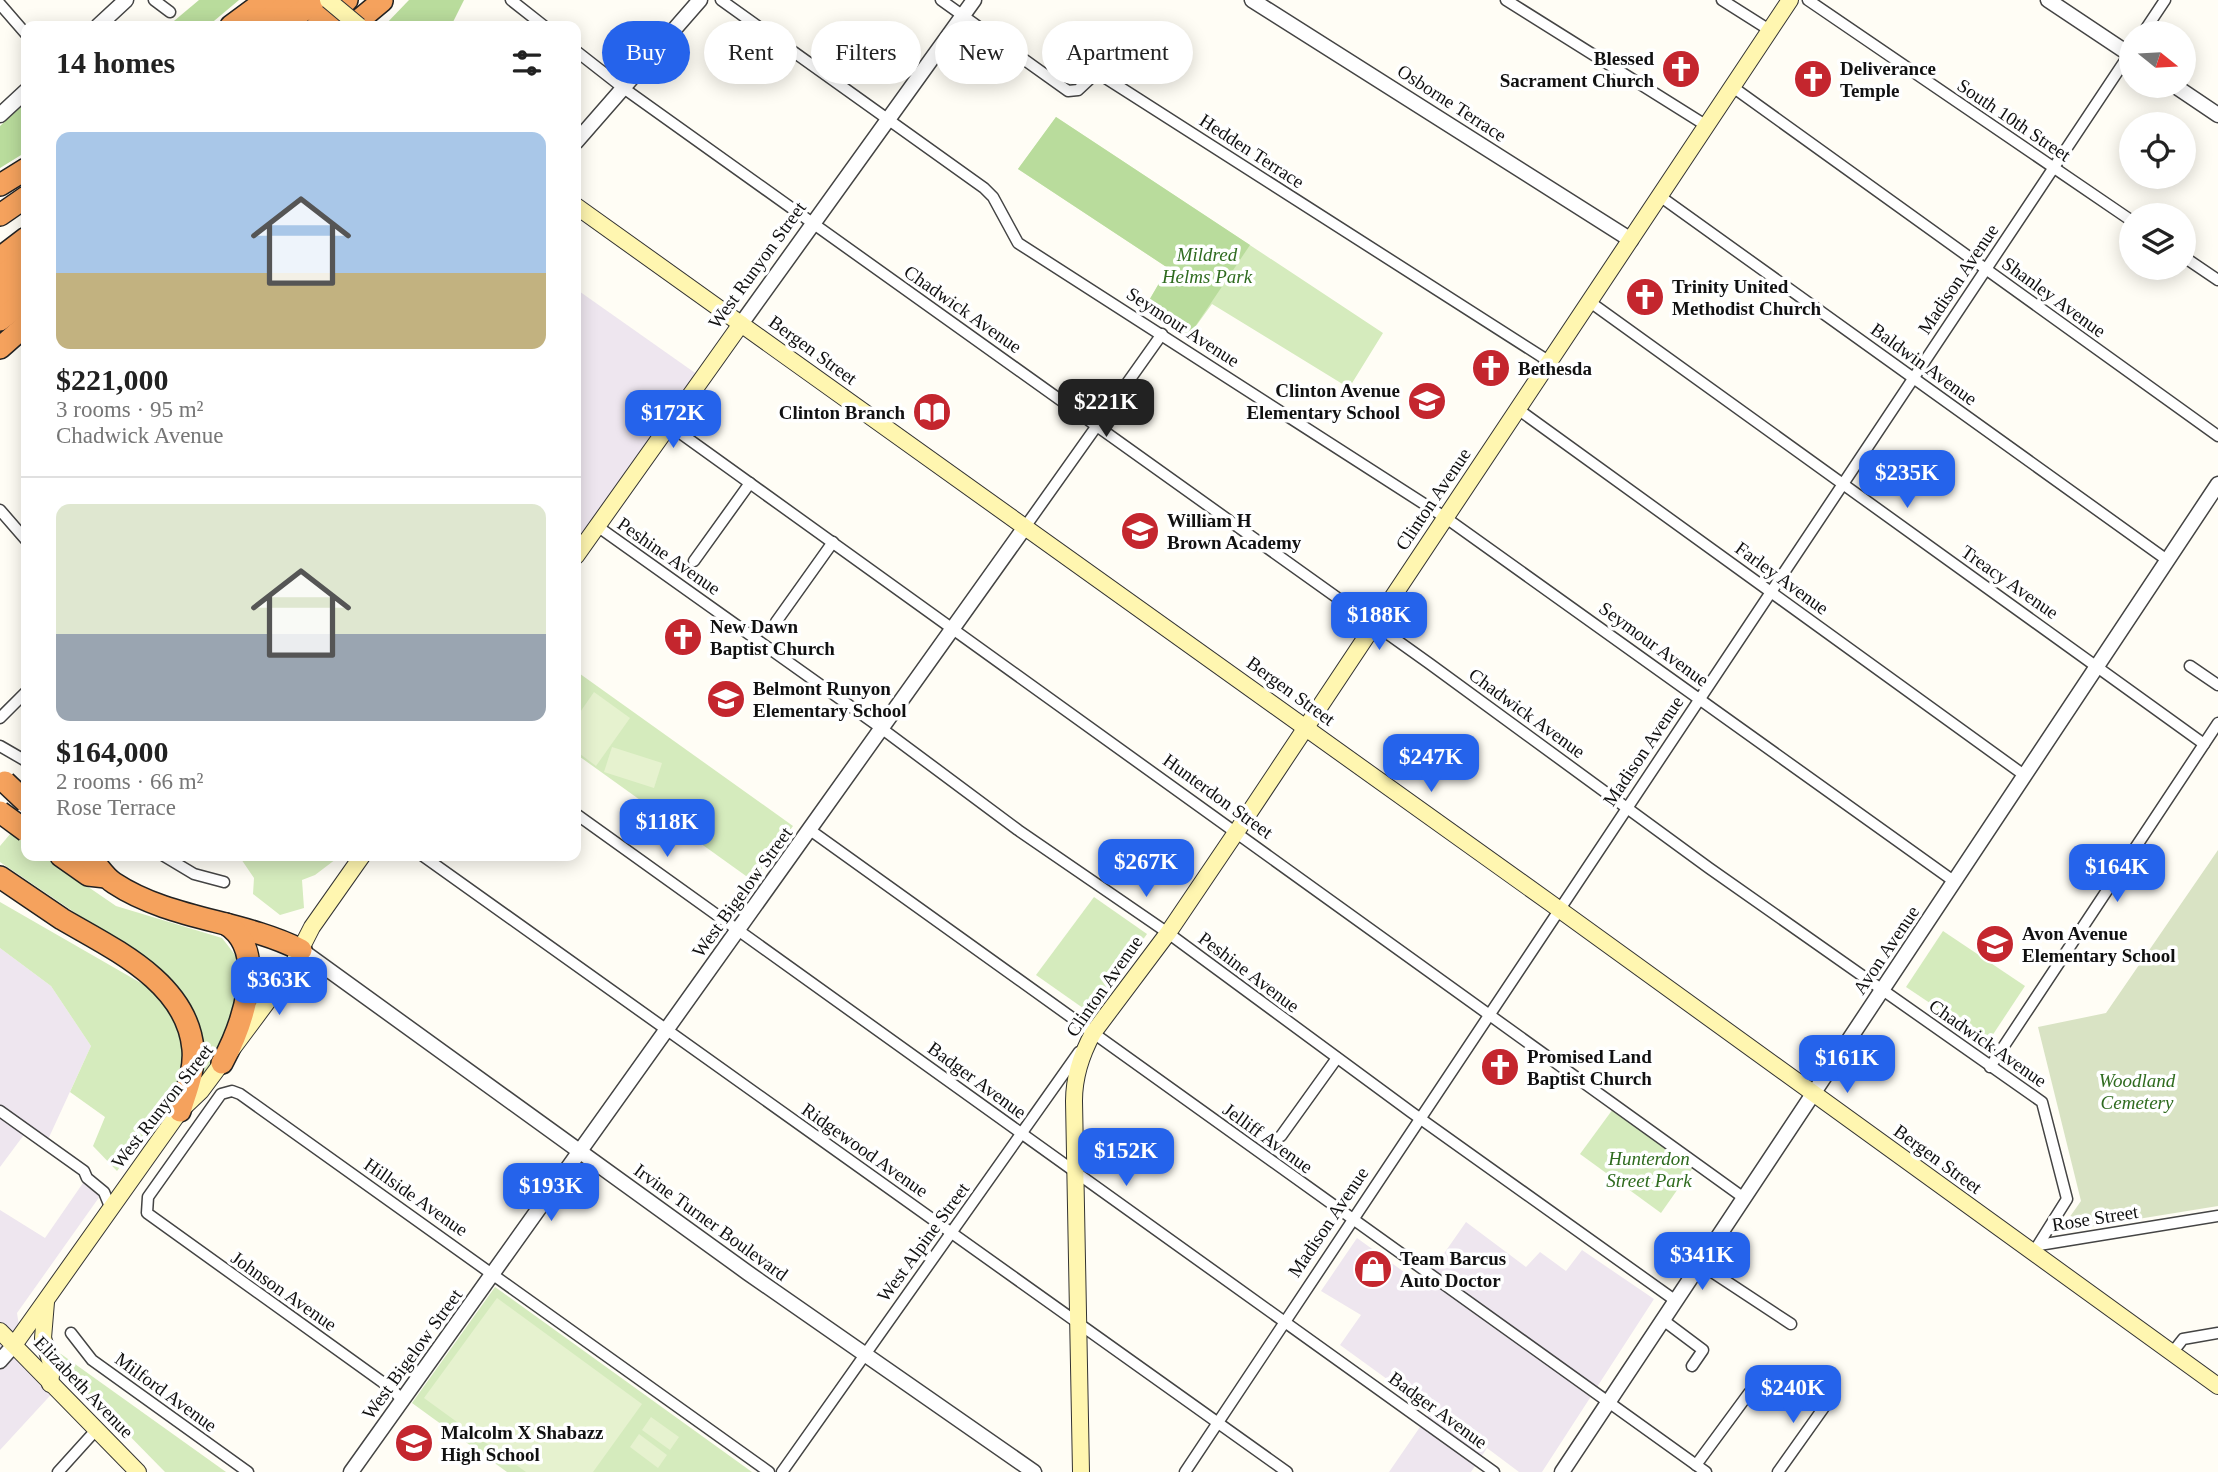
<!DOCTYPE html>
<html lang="en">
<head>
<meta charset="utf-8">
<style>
  body { margin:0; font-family:"Times New Roman",serif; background:#f2f2f2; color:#222; height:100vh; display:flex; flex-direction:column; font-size:26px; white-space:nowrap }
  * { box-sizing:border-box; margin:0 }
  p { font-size:23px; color:#767676 }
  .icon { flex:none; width:38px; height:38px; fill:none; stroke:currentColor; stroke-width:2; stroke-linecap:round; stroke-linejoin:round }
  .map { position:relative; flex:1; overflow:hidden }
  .drawer { position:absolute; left:21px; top:21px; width:560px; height:840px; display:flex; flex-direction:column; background:#fff; border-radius:14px; box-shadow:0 4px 18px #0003 }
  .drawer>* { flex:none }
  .banner { position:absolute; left:602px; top:21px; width:665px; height:63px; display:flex; gap:14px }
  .needle { width:46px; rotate:108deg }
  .tools { position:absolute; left:2119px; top:21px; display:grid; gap:14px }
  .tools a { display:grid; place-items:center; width:77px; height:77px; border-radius:50%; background:#fff; box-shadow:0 4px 18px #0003; font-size:35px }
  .price { position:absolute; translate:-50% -60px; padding:0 16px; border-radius:14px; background:#2563eb; color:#fff; font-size:23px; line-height:46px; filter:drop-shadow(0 2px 4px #0008) }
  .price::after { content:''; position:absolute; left:50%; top:42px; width:21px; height:16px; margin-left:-10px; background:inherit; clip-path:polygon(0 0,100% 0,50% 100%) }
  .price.selected { background:#222; color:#fff }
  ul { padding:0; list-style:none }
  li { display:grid; align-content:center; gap:14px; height:371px; padding:0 35px }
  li+li { border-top:2px solid #e0e0e0 }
  li span { display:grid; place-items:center; height:217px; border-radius:14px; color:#555 }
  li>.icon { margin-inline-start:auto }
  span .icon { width:126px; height:126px; fill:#fffc; stroke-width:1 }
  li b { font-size:30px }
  h2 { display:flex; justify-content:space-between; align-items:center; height:84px; padding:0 35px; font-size:30px }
  .pill { padding:0 24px; border-radius:32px; background:#fff; box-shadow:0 4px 18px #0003; font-size:24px; line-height:63px }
  .pill.selected { background:#2563eb; color:#fff }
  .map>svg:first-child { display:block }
</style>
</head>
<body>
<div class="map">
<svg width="2218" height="1472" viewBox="0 0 2218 1472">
  <rect width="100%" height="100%" fill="#fffdf5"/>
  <g fill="#eee6ef">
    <polygon points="576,289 698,375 576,543"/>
    <polygon points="0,948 51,986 91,1046 45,1146 26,1132 0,1167"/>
    <polygon points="83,1183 100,1196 17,1313 23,1351 58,1387 0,1450 0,1210 45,1238"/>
    <polygon points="1466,1222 1526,1267 1540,1252 1566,1271 1582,1250 1654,1299 1542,1472 1519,1472 1487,1448 1471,1472 1389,1472 1431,1411 1340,1345 1361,1315 1321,1291 1357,1238 1422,1285"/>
  </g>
  <g fill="#d5ebbd">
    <polygon points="1056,117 1383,333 1349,388 1212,304 1188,337 1144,309 1168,268 1018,169"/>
    <polygon points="576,671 793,826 753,881 576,754"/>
    <polygon points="11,833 26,844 26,856 43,856 116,906 222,938 236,956 240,988 226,1041 198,1084 197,1028 180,991 148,962 0,862 0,846"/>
    <polygon points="239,856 340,856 315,875 302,880 304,908 280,915 253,894 254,878"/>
    <polygon points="1094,897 1147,934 1090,1013 1036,975"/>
    <path d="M0,902l160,92c23,30 25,49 23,86h-4l-9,19 -53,72 -24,-25 12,-29 -35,-25 21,-46 -40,-60 -51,-38z"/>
    <polygon points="1943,931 2025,986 1988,1042 1906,987"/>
    <polygon points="1613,1109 1694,1166 1661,1213 1580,1154"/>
    <polygon points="495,1287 752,1472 507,1472 412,1403"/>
    <polygon points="56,1353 61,1354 226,1472 165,1472 64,1369"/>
  </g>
  <g fill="#b9dc9c">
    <polygon points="199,0 239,0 208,26 168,26"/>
    <polygon points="409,0 464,0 451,26 384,26"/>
    <polygon points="26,102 26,152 0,168 0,126"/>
    <polygon points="1056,117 1250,245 1188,337 1144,309 1168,268 1018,169"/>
  </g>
  <polygon fill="#d9e3c4" points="2218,850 2218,1206 2064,1231 2062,1228 2081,1201 2038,1027 2106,1013"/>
  <g fill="#e6f2cf">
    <polygon points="594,692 630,718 596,766 576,751 576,718"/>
    <polygon points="612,747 662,763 654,788 604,772"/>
    <polygon points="497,1298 642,1404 593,1472 526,1472 424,1398"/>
    <polygon points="651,1417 679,1437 670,1450 642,1430"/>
    <polygon points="639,1434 667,1455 658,1468 630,1447"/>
  </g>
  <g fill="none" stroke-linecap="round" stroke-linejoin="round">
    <defs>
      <g id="minor">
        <polyline points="154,0 170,12"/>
        <polyline points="511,0 544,26"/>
        <polyline points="721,0 984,188 993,197 1018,243 1446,518 1955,882"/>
        <polyline points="941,0 1068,91 1078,90 1094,75 1104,77 1550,362"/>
        <polyline points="1506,0 1707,126"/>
        <polyline points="1722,0 1771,31"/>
        <polyline points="1808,0 2132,221"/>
        <polyline points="0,4 26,34"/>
        <polyline points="2143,33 2165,0"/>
        <polyline points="576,51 622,87 1430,664 1709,868 2042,1102 2067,1199 2033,1253"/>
        <polyline points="1734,88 2218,436"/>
        <polyline points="1661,197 2167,560"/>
        <polyline points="2184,257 2218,280"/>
        <polyline points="1590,302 2204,744"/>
        <polyline points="1519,410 2024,775"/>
        <polyline points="669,425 1744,1198"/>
        <polyline points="0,510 26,540"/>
        <polyline points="597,526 881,728 1018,830 1168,933 1411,1112 1676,1301"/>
        <polyline points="1025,527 1162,334"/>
        <polyline points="694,561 750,483"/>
        <polyline points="776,622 833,542"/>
        <polyline points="2190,666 2218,685"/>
        <polyline points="0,718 26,692"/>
        <polyline points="0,746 26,761"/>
        <polyline points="576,814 1494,1472"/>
        <polyline points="810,830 1706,1472"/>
        <polyline points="164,856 194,874 224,882"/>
        <polyline points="423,856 1287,1472"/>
        <polyline points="1990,1067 2218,723"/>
        <polyline points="0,1111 84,1171 87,1178 104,1192 111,1209"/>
        <polyline points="1281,1136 1337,1058"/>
        <polyline points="2039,1245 2218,1216"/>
        <polyline points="1700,1264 1791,1324"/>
        <polyline points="1663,1320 1703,1350 1692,1366"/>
        <polyline points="71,1333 92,1360 248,1472"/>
        <polyline points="2172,1353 2183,1339 2218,1333"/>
        <polyline points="402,1400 392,1389 147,1213 148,1197 221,1094 232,1091 240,1094 769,1472"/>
        <polyline points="1696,1465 1749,1393"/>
        <polyline points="58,1472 96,1430"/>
        <polyline points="782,1472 1079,1052"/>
        <polyline points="1185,1472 2132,50"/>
        <polyline points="1778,1472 1832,1396"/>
      </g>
      <g id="tertiary">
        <polyline points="1252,0 1631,240"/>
        <polyline points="2048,0 2132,56"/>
        <polyline points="98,26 126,0"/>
        <polyline points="2175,86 2218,115"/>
        <polyline points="0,115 26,91"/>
        <polyline points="576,142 700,0"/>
        <polyline points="741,324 974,0"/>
        <polyline points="301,950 748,1273 1034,1472"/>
        <polyline points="0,1361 14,1345"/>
        <polyline points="351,1472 1025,527"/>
        <polyline points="1562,1472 2218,484"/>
      </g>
      <g id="secondary">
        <polyline points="576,206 1549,902 2218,1386"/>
        <polyline points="576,556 741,324"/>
        <polyline points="46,1302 43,1338 52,1367 50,1384"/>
        <polyline points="0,1331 138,1472"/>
        <polyline points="14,1345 180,1111 201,1091 288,974 312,927 362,856"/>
        <path d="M1081,1472l-7,-371c0,-25 7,-46 19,-68l75,-100 69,-102 553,-831"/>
      </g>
      <g id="motorway">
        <polyline points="231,26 266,0"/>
        <polyline points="260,26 293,0"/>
        <polyline points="280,26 320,0"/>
        <polyline points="317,26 347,0"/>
        <polyline points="352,26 382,1"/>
        <polyline points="0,185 26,169"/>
        <polyline points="0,215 26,197"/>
        <polyline points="0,258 26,238"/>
        <polyline points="0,277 26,258"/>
        <polyline points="0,299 26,278"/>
        <polyline points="0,320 26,300"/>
        <polyline points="0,348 26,325"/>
        <polyline points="61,856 88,875 106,877"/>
        <path d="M88,856c10,8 15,20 26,27 56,37 128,37 187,67"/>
        <path d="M0,877c21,14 41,28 62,42 51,30 125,63 131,130 2,22 -7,42 -13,62"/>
        <path d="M222,1063c19,-35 48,-112 4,-139"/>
      </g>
    </defs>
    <use href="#minor" stroke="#444" stroke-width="13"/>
    <use href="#tertiary" stroke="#444" stroke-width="17"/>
    <use href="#secondary" stroke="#333" stroke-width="18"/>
    <use href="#motorway" stroke="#222" stroke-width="24"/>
    <use href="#minor" stroke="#fff" stroke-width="10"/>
    <use href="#tertiary" stroke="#fff" stroke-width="14"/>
    <use href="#secondary" stroke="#fff6b0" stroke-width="16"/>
    <use href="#motorway" stroke="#f5a25d" stroke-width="21"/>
    <defs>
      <polyline id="secondary-bridge" points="328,0 359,26"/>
      <g id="motorway-bridge">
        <polyline points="5,782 26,802"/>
        <polyline points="0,812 26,831"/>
      </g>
    </defs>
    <use href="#secondary-bridge" stroke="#333" stroke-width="18" stroke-linecap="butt"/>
    <use href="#motorway-bridge" stroke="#222" stroke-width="24" stroke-linecap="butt"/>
    <use href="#secondary-bridge" stroke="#fff6b0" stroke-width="16"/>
    <use href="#motorway-bridge" stroke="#f5a25d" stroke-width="21"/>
  </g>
  <defs>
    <symbol id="church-disc" viewBox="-11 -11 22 22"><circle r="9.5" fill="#c4262e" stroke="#fff"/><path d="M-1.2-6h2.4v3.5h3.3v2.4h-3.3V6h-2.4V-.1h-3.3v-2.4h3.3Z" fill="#fff"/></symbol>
    <symbol id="school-disc" viewBox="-11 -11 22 22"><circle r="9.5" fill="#c4262e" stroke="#fff"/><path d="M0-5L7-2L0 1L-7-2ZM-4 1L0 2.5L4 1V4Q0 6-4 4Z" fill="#fff"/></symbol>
    <symbol id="library-disc" viewBox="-11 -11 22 22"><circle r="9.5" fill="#c4262e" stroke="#fff"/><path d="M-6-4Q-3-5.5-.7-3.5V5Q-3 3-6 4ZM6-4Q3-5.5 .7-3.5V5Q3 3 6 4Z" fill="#fff"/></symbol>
    <symbol id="shop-disc" viewBox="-11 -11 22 22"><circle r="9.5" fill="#c4262e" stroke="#fff"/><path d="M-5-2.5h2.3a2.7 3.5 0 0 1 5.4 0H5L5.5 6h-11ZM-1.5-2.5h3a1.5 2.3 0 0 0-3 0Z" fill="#fff"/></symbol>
  </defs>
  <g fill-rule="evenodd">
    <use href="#church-disc" x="1659" y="47" width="44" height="44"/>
    <use href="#church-disc" x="1791" y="57" width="44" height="44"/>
    <use href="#church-disc" x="1623" y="275" width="44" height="44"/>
    <use href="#church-disc" x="1469" y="346" width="44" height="44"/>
    <use href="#school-disc" x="1405" y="379" width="44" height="44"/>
    <use href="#library-disc" x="910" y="390" width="44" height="44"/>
    <use href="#school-disc" x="1118" y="509" width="44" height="44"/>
    <use href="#church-disc" x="661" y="615" width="44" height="44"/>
    <use href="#school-disc" x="704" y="677" width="44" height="44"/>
    <use href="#school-disc" x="1973" y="922" width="44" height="44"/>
    <use href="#church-disc" x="1478" y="1045" width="44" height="44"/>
    <use href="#shop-disc" x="1351" y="1247" width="44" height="44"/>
    <use href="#school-disc" x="392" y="1421" width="44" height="44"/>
  </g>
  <g text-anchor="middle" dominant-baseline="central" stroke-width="7" stroke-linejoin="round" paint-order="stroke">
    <g font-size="19" font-weight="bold" fill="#111" stroke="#fff" text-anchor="start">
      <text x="1654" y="58" text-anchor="end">Blessed<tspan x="1654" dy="22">Sacrament Church</tspan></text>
      <text x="1840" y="68">Deliverance<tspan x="1840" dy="22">Temple</tspan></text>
      <text x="1672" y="286">Trinity United<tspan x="1672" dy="22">Methodist Church</tspan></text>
      <text x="1518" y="368">Bethesda</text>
      <text x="1400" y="390" text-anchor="end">Clinton Avenue<tspan x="1400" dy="22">Elementary School</tspan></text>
      <text x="905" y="412" text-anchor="end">Clinton Branch</text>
      <text x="1167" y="520">William H<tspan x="1167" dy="22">Brown Academy</tspan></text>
      <text x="710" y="626">New Dawn<tspan x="710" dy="22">Baptist Church</tspan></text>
      <text x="753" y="688">Belmont Runyon<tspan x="753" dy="22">Elementary School</tspan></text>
      <text x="2022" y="933">Avon Avenue<tspan x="2022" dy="22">Elementary School</tspan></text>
      <text x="1527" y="1056">Promised Land<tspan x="1527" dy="22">Baptist Church</tspan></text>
      <text x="1400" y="1258">Team Barcus<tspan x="1400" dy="22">Auto Doctor</tspan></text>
      <text x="441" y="1432">Malcolm X Shabazz<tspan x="441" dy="22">High School</tspan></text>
    </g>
    <g font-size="19" fill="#111" stroke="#fff">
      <text transform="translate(1452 103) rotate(33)">Osborne Terrace</text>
      <text transform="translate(2014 120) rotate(34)">South 10th Street</text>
      <text transform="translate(1252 151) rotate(33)">Hedden Terrace</text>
      <text transform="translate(757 265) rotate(-54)">West Runyon Street</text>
      <text transform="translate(1958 279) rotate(-56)">Madison Avenue</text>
      <text transform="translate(2054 297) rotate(36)">Shanley Avenue</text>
      <text transform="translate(963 309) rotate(35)">Chadwick Avenue</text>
      <text transform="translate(1183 327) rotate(33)">Seymour Avenue</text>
      <text transform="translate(813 350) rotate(36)">Bergen Street</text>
      <text transform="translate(1924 364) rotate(36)">Baldwin Avenue</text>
      <text transform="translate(1433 499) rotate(-56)">Clinton Avenue</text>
      <text transform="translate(669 556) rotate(35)">Peshine Avenue</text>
      <text transform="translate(1782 578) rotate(36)">Farley Avenue</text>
      <text transform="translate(2010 582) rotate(35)">Treacy Avenue</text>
      <text transform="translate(1654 644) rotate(36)">Seymour Avenue</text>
      <text transform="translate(1291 691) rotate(36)">Bergen Street</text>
      <text transform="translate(1527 713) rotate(36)">Chadwick Avenue</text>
      <text transform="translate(1643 751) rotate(-56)">Madison Avenue</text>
      <text transform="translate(1218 796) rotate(36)">Hunterdon Street</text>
      <text transform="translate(742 892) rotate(-54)">West Bigelow Street</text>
      <text transform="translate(1886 950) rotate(-56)">Avon Avenue</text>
      <text transform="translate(1249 972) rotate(37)">Peshine Avenue</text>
      <text transform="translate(1104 986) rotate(-55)">Clinton Avenue</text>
      <text transform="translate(1988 1043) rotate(35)">Chadwick Avenue</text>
      <text transform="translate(977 1080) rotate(36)">Badger Avenue</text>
      <text transform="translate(162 1106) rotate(-52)">West Runyon Street</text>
      <text transform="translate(1268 1138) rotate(36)">Jelliff Avenue</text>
      <text transform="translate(865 1150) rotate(35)">Ridgewood Avenue</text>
      <text transform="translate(1938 1159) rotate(36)">Bergen Street</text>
      <text transform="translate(416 1197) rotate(35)">Hillside Avenue</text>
      <text transform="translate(2095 1218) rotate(-9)">Rose Street</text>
      <text transform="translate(711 1222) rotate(36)">Irvine Turner Boulevard</text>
      <text transform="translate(1328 1222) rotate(-56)">Madison Avenue</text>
      <text transform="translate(923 1242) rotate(-54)">West Alpine Street</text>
      <text transform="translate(284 1291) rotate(35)">Johnson Avenue</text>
      <text transform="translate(412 1354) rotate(-54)">West Bigelow Street</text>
      <text transform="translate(84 1387) rotate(46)">Elizabeth Avenue</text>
      <text transform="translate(166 1392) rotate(36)">Milford Avenue</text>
      <text transform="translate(1438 1410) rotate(36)">Badger Avenue</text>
    </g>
    <g font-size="19" font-style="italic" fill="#2f6b1f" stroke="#fff">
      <text x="1207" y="254">Mildred<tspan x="1207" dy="22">Helms Park</tspan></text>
      <text x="2137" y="1080">Woodland<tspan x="2137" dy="22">Cemetery</tspan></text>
      <text x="1649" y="1158">Hunterdon<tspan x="1649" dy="22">Street Park</tspan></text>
    </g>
  </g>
</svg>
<div class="tools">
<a><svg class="needle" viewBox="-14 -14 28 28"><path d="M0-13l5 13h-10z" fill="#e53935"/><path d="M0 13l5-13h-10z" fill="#767676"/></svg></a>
<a><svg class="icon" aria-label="locate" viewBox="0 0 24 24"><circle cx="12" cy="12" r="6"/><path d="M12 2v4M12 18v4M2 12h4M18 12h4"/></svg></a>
<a><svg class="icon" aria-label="layers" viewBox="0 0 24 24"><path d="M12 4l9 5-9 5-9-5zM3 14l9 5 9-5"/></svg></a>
</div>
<b class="price selected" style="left:1106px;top:439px">$221K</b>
<b class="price" style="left:673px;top:450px">$172K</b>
<b class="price" style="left:1907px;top:510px">$235K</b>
<b class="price" style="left:1379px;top:652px">$188K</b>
<b class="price" style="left:1431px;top:794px">$247K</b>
<b class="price" style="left:667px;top:859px">$118K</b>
<b class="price" style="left:1146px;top:899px">$267K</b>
<b class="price" style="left:2117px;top:904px">$164K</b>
<b class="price" style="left:279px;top:1017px">$363K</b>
<b class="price" style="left:1847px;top:1095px">$161K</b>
<b class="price" style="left:1126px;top:1188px">$152K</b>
<b class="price" style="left:551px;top:1223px">$193K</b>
<b class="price" style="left:1702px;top:1292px">$341K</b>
<b class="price" style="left:1793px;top:1425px">$240K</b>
<div class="banner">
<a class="pill selected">Buy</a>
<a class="pill">Rent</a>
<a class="pill">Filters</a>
<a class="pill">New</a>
<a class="pill">Apartment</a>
</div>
<section class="drawer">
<h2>14 homes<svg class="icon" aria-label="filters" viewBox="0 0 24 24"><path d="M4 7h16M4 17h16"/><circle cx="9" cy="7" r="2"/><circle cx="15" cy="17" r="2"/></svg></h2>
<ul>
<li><span style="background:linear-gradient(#a9c7e8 65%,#c2b280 0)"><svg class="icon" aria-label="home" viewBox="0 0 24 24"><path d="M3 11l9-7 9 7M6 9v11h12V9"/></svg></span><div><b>$221,000</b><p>3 rooms · 95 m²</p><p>Chadwick Avenue</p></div></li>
<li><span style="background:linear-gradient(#dfe7d0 60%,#9aa5b1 0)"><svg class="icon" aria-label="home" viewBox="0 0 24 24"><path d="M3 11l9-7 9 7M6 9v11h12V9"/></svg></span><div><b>$164,000</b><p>2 rooms · 66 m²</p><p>Rose Terrace</p></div></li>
</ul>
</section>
</div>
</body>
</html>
